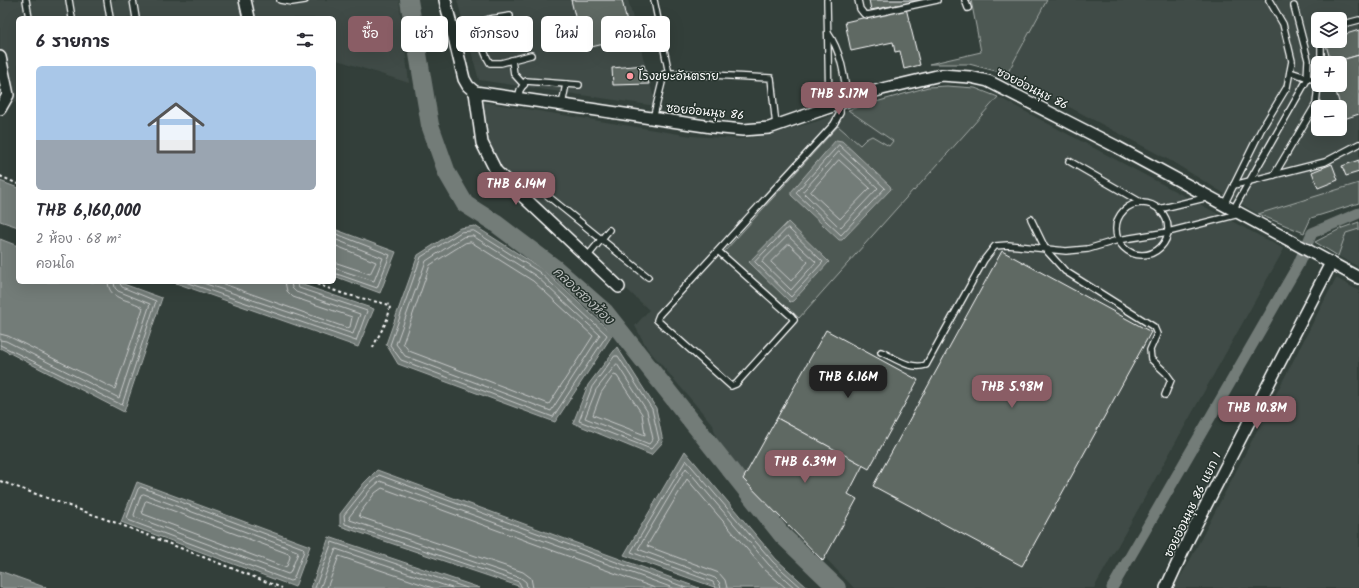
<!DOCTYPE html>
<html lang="th">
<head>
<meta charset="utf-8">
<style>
  body { margin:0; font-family:Kalam,"Playpen Sans Thai",sans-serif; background:#f7f7f7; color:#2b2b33; height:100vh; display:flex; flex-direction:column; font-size:15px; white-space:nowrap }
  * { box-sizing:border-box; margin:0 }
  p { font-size:13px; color:#7c7c81 }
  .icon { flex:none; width:22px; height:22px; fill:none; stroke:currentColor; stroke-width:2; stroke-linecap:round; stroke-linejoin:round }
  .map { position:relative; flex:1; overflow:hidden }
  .details { position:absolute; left:16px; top:16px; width:320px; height:268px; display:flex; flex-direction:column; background:#fff; border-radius:6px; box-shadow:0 4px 16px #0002 }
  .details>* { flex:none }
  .guide { position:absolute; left:348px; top:16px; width:380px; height:36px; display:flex; gap:8px }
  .controls { position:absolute; left:1311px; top:12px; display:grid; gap:8px }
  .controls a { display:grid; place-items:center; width:36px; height:36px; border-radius:6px; background:#fff; box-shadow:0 4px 16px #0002; font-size:20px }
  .price { position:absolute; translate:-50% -34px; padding:0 9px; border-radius:8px; background:#8a5d65; color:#fff; font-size:13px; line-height:26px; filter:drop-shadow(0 1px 2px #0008) }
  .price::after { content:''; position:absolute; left:50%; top:24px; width:12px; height:9px; margin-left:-6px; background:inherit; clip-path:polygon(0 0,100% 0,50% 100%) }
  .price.on { background:#222; color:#fff }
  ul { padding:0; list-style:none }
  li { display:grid; align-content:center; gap:8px; height:212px; padding:0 20px }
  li+li { border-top:1px solid #e1e1e2 }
  li span { display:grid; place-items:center; height:124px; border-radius:6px; color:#555 }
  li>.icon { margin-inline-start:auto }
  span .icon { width:72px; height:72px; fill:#fffc; stroke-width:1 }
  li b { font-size:17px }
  h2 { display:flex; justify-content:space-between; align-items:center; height:48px; padding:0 20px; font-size:17px }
  .pill { padding:0 14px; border-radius:6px; background:#fff; box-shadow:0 4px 16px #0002; font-size:14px; line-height:36px }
  .pill.on { background:#8a5d65; color:#fff }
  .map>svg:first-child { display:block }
</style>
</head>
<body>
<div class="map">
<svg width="1359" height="588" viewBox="0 0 1359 588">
  <rect width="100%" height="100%" fill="#333f3a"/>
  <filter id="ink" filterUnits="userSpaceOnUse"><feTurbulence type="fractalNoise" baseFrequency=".025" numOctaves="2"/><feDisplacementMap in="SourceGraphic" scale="8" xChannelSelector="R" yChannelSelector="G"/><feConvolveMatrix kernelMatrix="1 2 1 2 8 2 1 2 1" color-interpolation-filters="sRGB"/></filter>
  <g filter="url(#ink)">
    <g fill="#404c47" fill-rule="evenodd">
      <polygon points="0,0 399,0 409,83 334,59 334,18 18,18 18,104 0,94"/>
      <polygon points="457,0 628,0 656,106 479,80"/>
      <path d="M1047,0h312v183l-101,31 -87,-53 -164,-87zM1318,19h22v22h-22zM1318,63h22v22h-22zM1318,107h22v22h-22z"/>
      <polygon points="998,97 1284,249 1094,588 854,588 718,445 713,425 647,348 635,326 649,310 500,170 489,148 478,104 479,102 483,102 691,136 738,139 765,136 815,122 848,110 894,141 878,160 914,191"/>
      <polygon points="1359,229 1359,267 1338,256 1346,233"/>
      <polygon points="1336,278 1359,291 1359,588 1173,588 1187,566"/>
    </g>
    <g fill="#4d5853" stroke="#a6aca9">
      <polygon points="971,0 1047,0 1007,74 969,64 929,64 981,52"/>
      <polygon points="947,86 975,88 998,97 914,191 913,190 799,318 724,252 838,126 860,145 866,139 872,136 889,146 893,141 848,110 928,87"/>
      <polygon points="1359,183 1359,203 1311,218 1304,233 1258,214"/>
      <polygon points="1359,222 1359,229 1346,233 1338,256 1315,242 1342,228"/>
    </g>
    <g fill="#737b78" stroke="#abb0ae">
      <polygon points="836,140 842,141 890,186 891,189 842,240 839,240 791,195 791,192"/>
      <polygon points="0,181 18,188 18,227 0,221"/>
      <polygon points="788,222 829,262 793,301 790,302 749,262"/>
      <polygon points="475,226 542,269 613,334 555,422 398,364 386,344 418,255 460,228"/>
      <polygon points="334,229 396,252 380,293 334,276"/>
      <polygon points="0,239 18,246 18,282 118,282 162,298 124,412 0,348"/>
      <polygon points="173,282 294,282 374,309 358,347"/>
      <polygon points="617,347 656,408 663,442 651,455 573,423 588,385"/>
      <polygon points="685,451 776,559 808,588 717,588 624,555"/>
      <polygon points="377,470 699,588 524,588 340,526 340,514 364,483"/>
      <polygon points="137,482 310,546 295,587 121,522"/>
      <polygon points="329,537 480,588 311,588"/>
      <polygon points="0,571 47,588 0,588"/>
    </g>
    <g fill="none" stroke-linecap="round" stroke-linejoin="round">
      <g stroke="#c7cac9" stroke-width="1">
        <polygon points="839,145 885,188 841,235 796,193"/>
        <polygon points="839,152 878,188 840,228 803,192"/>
        <polygon points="839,160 870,188 840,219 811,192"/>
        <polygon points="788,228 823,262 791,297 755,262"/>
        <polygon points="474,231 539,272 607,335 553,417 401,360 390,345 421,257 461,232"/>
        <polyline points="334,233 390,255 377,288 334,273"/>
        <polygon points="473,236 536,276 600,335 551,411 405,356 396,344 426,261 463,237"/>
        <polygon points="788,236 816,262 791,290 762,262"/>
        <polyline points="334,239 383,258 374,281 334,268"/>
        <polygon points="471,242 533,281 593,336 549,404 409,351 403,343 430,265 465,243"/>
        <polygon points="789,244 808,262 791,281 771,262"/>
        <polyline points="334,245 376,262 370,274 334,262"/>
        <polyline points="185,282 356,341 367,311 299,288 296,282"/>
        <polyline points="200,282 353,334 360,314 296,292 292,288 291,282"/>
        <polyline points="218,282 347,328 350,327 352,317 293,297 287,291 285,282"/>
        <path d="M0,334l8,2 107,53 28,-81c-12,-10 -34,-6 -35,-26"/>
        <polyline points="0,340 6,341 119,398 150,304 118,291 115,288 114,282"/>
        <polyline points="0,345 122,405 156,301 122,287 119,282"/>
        <polygon points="615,356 618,356 652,409 659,440 651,449 579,421 592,387"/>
        <polygon points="617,364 647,411 653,439 649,444 585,418 596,390"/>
        <polygon points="614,375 617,376 642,414 645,435 593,415 601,393"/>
        <polygon points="141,487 303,548 304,551 293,580 290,581 128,520 127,518 138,489"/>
        <polygon points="144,494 297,551 298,553 290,573 288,574 135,517 134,515 141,495"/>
        <polygon points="147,501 289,554 290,557 287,566 284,567 143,514 142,511 145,502"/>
        <polyline points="315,588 332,542 467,588"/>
        <polyline points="320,588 336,549 452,588"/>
        <polyline points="327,588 339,556 433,588"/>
        <polyline points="522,588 519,582 345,524 344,515 367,486 379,475 687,588"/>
        <polyline points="527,588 526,582 521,578 350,520 349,517 371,489 380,481 673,588"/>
        <polyline points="533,588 531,578 523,572 360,517 359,514 375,493 382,488 655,588"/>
        <polyline points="716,588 713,582 631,552 686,460 773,562 802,588"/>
        <polyline points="721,588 719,582 715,578 638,549 686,468 769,565 795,588"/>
        <polyline points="727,588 725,580 719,573 647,546 687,479 764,569 786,588"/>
      </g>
      <polyline stroke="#737b78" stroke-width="11" points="1112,588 1298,265 1312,233 1359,213"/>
      <polyline stroke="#737b78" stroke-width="18" points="409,0 430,125 447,173 465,204 495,223 556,269 605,312 782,535 837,588"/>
    </g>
    <g fill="#5f6964" stroke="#fff">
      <polygon points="571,0 622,0 629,32 623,33 625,39 583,49"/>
      <polygon points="869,0 923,0 871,10"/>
      <polygon points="906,8 920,65 904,69 900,51 895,52 893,42 851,51 845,22"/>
      <polygon points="1359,30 1359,55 1331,63 1325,41 1340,41 1340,36"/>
      <polygon points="1359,55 1359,114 1344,119 1334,85 1340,85 1340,63 1331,63"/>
      <polygon points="644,65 649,84 613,85 612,68"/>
      <polygon points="1359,160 1359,172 1346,176 1342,166"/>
      <polygon points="1332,164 1338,180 1318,188 1312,172"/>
      <polygon points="1002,251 1151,332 1022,566 873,486"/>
      <polygon points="826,330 918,380 869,469 777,418"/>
      <polygon points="777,418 863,465 848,494 857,499 823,561 743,479"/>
    </g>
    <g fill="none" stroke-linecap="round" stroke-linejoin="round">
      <defs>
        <g id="service">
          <polyline points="26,0 29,18"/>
          <polyline points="69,0 72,18"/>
          <polyline points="107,0 110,18"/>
          <polyline points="133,0 136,18"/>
          <polyline points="280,0 292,2 305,0"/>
          <polyline points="654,0 669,74"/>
          <polyline points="827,0 829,108"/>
          <polyline points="858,0 860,9 864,14 868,15 937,0"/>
          <polyline points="965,0 968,8"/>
          <path d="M510,16c-20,4 -33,-1 -29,24 2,9 4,15 9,23h11l30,-8"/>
          <polyline points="1340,25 1359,20"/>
          <path d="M828,33c14,20 16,44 20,68"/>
          <polyline points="1321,41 1321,63"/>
          <polyline points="457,49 482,42"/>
          <polyline points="512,60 514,74 524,85"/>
          <polyline points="1290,72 1318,81"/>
          <polyline points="518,99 520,90 526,81 579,85"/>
          <polyline points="562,105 566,84"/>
          <polyline points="653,119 664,74 673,73 771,78 776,126"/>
          <polyline points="1069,161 1142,203"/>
          <polyline points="1274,175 1316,104 1318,85"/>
          <polyline points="1234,185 1325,162 1359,144"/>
          <polyline points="538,188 648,277"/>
          <circle cx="1142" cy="229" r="26"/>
          <polyline points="1224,205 1261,130 1287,87 1292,61 1283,24 1269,0"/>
          <polyline points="1159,209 1209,197"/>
          <polyline points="1233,210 1307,80 1308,60 1294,6"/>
          <polyline points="1031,219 1046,250 1065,271 1154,327 1157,334 1150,350 1151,359 1166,373 1171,380 1165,395"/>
          <polyline points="718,251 791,316 794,320 736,384 731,386 657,320 659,315 834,124 840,113 840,104"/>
          <polyline points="587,257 609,230"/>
          <path d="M881,352c14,6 29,18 45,13l58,-105 11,-14 13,-1 58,6 22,-2 30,-9 50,-8 71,-18"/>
        </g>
        <g id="minor">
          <polyline points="245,0 249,18"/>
          <polyline points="445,0 464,79 468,86 475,92 712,127 743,130 769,128 882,89 941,75 970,77 988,81 1117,147 1359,278"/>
          <polyline points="0,57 8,95 0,109"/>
          <polyline points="475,92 482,143 496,171 619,287"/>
          <polyline points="1166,588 1189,538 1331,263"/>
        </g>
      </defs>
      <use href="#service" stroke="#fff" stroke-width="8"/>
      <use href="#minor" stroke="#fff" stroke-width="14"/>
      <g stroke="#fff" stroke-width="2" stroke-dasharray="3 3" stroke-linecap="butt">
        <polyline points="0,176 18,184"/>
        <path d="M311,282l33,12 46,11c-1,18 -11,27 -17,43"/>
        <polyline points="0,481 119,524 282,588"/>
      </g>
      <use href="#service" stroke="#26332d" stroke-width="5.5"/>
      <use href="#minor" stroke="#26332d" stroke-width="11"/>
    </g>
  </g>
  <circle fill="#ff9aa2" stroke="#26332d" stroke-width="1.5" cx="630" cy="76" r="4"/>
  <g text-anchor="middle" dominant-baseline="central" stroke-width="3" stroke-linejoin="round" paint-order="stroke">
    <g font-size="12" fill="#fff" stroke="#26332d" text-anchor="start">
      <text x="638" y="76">โรงขยะอันตราย</text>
    </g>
    <g font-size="12" fill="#fff" stroke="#26332d">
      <text transform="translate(1032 89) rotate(27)">ซอยอ่อนนุช 86</text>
      <text transform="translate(705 112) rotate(6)">ซอยอ่อนนุช 86</text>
      <text transform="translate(1193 505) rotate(-64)">ซอยอ่อนนุช 86 แยก 1</text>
    </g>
    <g font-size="13" font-style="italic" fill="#b9bdbc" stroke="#26332d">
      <text transform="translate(583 296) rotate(43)">คลองสองห้อง</text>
    </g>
  </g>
</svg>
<div class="controls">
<a><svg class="icon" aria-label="layers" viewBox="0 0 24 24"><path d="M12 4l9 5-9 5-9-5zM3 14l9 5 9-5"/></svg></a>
<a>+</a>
<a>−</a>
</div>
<b class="price" style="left:839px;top:116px">THB 5.17M</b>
<b class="price" style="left:516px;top:206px">THB 6.14M</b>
<b class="price on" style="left:848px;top:399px">THB 6.16M</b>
<b class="price" style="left:1012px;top:409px">THB 5.98M</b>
<b class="price" style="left:1257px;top:430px">THB 10.8M</b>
<b class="price" style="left:805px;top:484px">THB 6.39M</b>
<div class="guide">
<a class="pill on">ซื้อ</a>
<a class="pill">เช่า</a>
<a class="pill">ตัวกรอง</a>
<a class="pill">ใหม่</a>
<a class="pill">คอนโด</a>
</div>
<section class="details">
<h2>6 รายการ<svg class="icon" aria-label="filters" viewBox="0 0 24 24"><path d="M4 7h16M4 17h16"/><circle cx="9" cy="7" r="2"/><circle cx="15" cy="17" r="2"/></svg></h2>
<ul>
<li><span style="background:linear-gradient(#a9c7e8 60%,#9aa5b1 0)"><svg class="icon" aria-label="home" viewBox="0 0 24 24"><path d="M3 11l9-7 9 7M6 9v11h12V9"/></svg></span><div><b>THB 6,160,000</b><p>2 ห้อง · 68 m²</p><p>คอนโด</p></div></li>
</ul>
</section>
</div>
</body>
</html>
